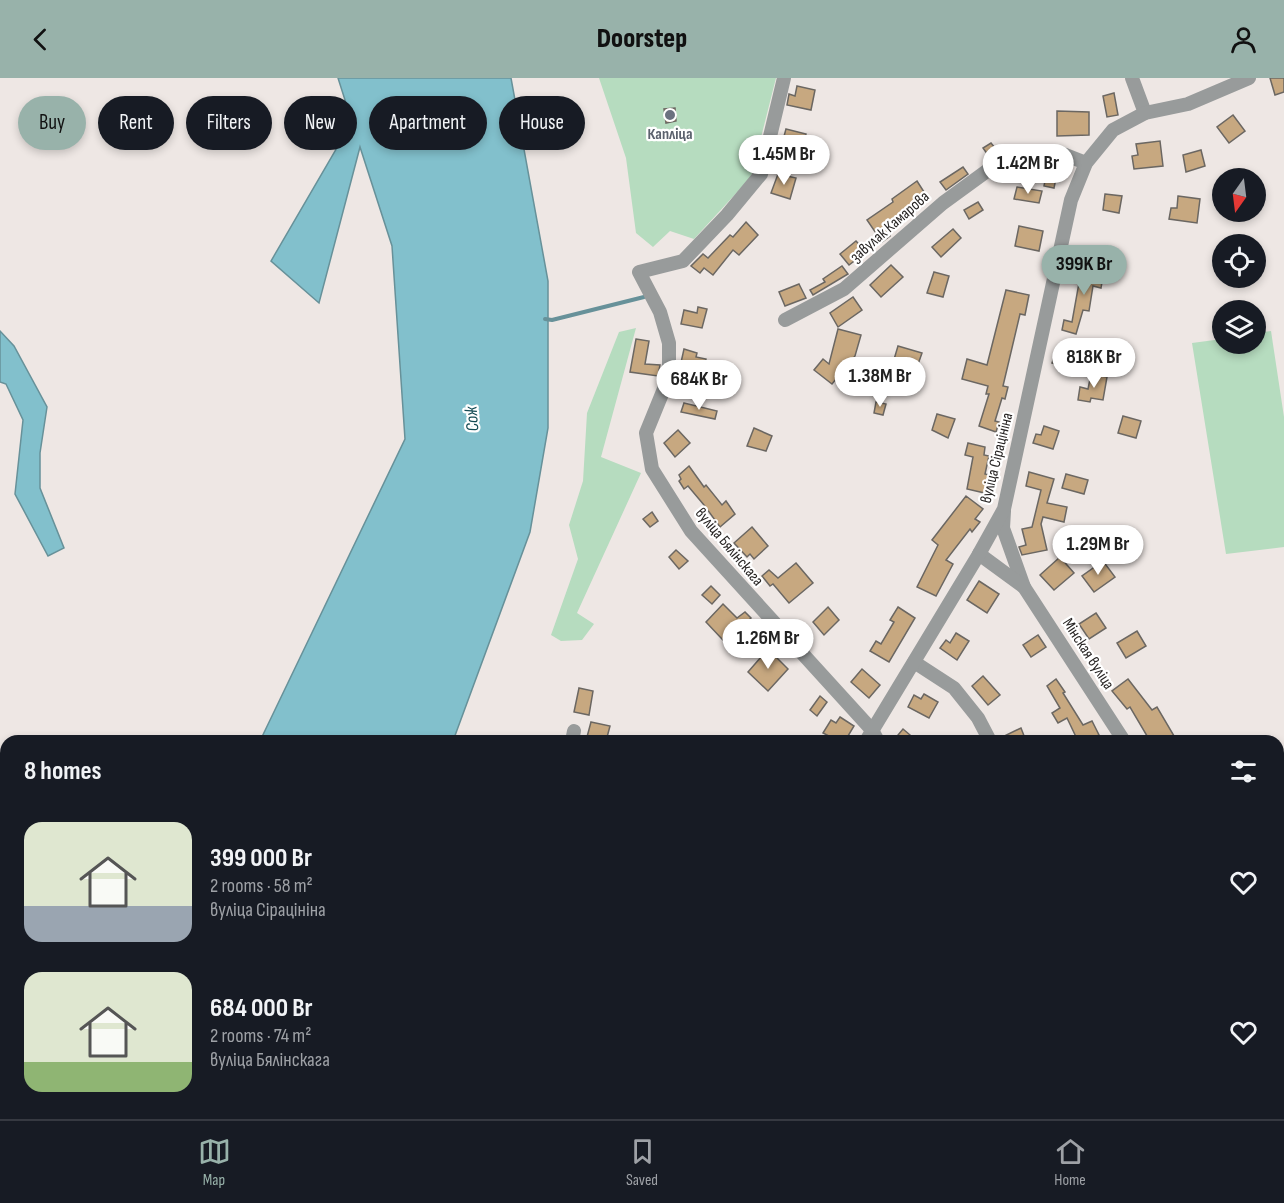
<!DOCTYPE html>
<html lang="en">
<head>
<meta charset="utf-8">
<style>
  body { margin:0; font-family:"Sofia Sans Condensed",sans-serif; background:#20242c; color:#f1f3f6; height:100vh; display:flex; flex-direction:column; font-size:22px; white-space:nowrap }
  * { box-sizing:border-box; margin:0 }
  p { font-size:20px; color:#9ea1a6 }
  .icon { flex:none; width:33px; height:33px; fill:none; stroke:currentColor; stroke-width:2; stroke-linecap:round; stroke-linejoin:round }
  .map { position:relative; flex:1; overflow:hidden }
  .details { position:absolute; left:0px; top:657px; width:1284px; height:384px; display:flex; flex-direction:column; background:#171b24; border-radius:18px 18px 0 0; box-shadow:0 3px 9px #0003 }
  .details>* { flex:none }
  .guide { position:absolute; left:18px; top:18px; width:600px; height:54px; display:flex; gap:12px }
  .needle { width:39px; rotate:194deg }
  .tools { position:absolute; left:1212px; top:90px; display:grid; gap:12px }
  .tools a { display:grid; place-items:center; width:54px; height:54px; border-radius:50%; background:#171b24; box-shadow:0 3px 9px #0003; font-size:30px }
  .price { position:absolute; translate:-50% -51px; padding:0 14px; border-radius:21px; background:#fff; color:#222; font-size:20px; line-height:39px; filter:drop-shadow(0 2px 3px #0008) }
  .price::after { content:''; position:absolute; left:50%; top:36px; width:18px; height:14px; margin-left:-9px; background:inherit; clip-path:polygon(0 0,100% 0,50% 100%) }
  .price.selected { background:#98b2aa; color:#111 }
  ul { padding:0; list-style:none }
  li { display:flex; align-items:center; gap:18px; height:150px; padding:0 24px }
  li span { display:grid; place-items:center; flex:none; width:168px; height:120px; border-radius:18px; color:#555 }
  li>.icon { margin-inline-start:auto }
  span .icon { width:72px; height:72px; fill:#fffc; stroke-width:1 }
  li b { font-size:26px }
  h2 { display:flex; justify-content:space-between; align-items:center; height:72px; padding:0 24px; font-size:26px }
  .tag { padding:0 21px; border-radius:27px; background:#171b24; box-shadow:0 3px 9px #0003; font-size:21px; line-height:54px }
  .tag.selected { background:#98b2aa; color:#111 }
  header { display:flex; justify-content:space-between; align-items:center; height:78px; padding:0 24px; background:#98b2aa; color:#111; font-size:27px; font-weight:800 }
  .tabs { display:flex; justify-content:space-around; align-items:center; height:84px; border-top:2px solid #363941; background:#171b24; font-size:16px; color:#9ea1a6 }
  .tabs a { display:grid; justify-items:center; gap:3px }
  .tabs .selected { color:#98b2aa }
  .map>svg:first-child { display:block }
</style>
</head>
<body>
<header><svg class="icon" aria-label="back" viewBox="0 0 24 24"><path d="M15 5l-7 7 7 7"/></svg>Doorstep<svg class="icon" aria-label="person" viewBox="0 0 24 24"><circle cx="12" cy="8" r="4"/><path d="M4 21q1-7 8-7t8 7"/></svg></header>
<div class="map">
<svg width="1284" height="1041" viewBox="0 0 1284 1041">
  <rect width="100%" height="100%" fill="#eee7e4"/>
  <polygon fill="#eadec9" points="1284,699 1284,791 1278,793 1278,702"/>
  <g fill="#b6dcbf">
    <polygon points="599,0 776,0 751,99 694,161 670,153 653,169 636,155 626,80"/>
    <polygon points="636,250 601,379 641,395 577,535 594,546 582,562 561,563 551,557 578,481 569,447 583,403 587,335 619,254"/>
    <polygon points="1271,253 1284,339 1284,469 1226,476 1192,265 1222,261 1222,266 1256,266 1256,255"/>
    <polygon points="1284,830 1284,882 1278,870 1278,834"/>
  </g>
  <g fill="#82c0cc" stroke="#679199" stroke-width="1.5">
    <polygon points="338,0 511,0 548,203 548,350 530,454 453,663 260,663 405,361 392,168 360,69 319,225 271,183 352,44"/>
    <polygon points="0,253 14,268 47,329 40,375 40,410 64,470 48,478 15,416 23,342 6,306 0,304"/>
    <polygon points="82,1035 299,1035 296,1041 78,1041"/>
  </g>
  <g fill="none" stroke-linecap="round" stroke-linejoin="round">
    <g stroke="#679199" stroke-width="4">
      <polyline points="545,241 552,242 644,219"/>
      <polyline points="0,957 1,957"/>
      <polyline points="299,1035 301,1041"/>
    </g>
  </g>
  <g fill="#c7a880" stroke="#6b6762" stroke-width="1.5">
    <polygon points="1270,0 1284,0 1284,14 1275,17"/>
    <polygon points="797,8 815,12 811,32 787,27 789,16 795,18"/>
    <polygon points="1114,15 1118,37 1107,39 1103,18"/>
    <polygon points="675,30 676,43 666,45 664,31"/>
    <polygon points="1057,33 1089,34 1089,57 1057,58"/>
    <polygon points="1233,37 1245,53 1229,65 1217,49"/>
    <polygon points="786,51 806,56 801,75 793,73 789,84 774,80 779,61 783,62"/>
    <polygon points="1160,63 1163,88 1134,91 1132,78 1138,77 1136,66"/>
    <polygon points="991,65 999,75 990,80 983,70"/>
    <polygon points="1201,72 1205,88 1186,94 1183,77"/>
    <polygon points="1048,88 1058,90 1054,110 1044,108"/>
    <polygon points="963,89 968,96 946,112 940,104"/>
    <polygon points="778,96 796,100 790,121 771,115"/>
    <polygon points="917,103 926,117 912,128 916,133 887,153 890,158 882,164 867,142 893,124 892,121"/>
    <polygon points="1017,109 1042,113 1039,125 1014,121"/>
    <polygon points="1105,116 1122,118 1119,135 1103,132"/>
    <polygon points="1178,118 1200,121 1197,145 1169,141 1171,130 1177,130"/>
    <polygon points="978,124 983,132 969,141 964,132"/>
    <polygon points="746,144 758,157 739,177 733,172 713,197 704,190 700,195 691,188 703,176 708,180 730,157 733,159"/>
    <polygon points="1019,148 1043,153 1039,173 1015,168"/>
    <polygon points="953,151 961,160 941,179 932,169"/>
    <polygon points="856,163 866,174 849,187 840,176"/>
    <polygon points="891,187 903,199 881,219 870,207"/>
    <polygon points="842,188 848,196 813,217 810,212 825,204 823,201"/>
    <polygon points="1082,188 1104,192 1101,210 1093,208 1089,233 1083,232 1076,256 1062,252 1064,242 1072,244"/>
    <polygon points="934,194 949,198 943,219 927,215"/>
    <polygon points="799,206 806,220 785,228 779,214"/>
    <polygon points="1006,212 1029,217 1025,237 1020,236 1003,308 1008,309 1005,321 1002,320 995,343 999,344 996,354 979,348 989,316 986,316 988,308 962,301 967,281 987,287"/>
    <polygon points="853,219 862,232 838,249 830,235"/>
    <polygon points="698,229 707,231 702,250 681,246 684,232 697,235"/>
    <polygon points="838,251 861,257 855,278 832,306 814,292 823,281 829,286"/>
    <polygon points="636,261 649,263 645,286 660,287 658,298 630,294"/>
    <polygon points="898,268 922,275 916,292 911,291 908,300 890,295"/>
    <polygon points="684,271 697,275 696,279 706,281 703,295 680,289"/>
    <polygon points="1056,274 1074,280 1071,291 1052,285"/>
    <polygon points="1091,296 1107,299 1103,322 1091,320 1090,324 1078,322 1080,309 1088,311"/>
    <polygon points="876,324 886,326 883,337 874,335"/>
    <polygon points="684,325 717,333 715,341 681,334"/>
    <polygon points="937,336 955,341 948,360 932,352"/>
    <polygon points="1123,338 1141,343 1136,360 1118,355"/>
    <polygon points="1044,348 1059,353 1053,371 1033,365 1036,356 1041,357"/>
    <polygon points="754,350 772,358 766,373 747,368"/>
    <polygon points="678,352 690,365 675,379 664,365"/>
    <polygon points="968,365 985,369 984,377 989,378 985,396 993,398 989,416 967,411 973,379 965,377"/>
    <polygon points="689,388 704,409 706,407 722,427 726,423 735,436 720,449 704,427 688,408 684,411 679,403 681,401 679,397"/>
    <polygon points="1029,394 1054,401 1047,425 1067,429 1064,444 1043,439 1041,446 1047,472 1022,477 1019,469 1026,467 1022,451 1032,449 1041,412 1026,408"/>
    <polygon points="1066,396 1088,402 1084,416 1062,410"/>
    <polygon points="966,418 983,431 975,441 980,444 972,454 970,451 946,482 953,486 936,518 917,509 938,467 932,462"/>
    <polygon points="652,434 658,443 650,449 643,441"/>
    <polygon points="752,449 768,468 754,481 750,476 747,479 734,465"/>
    <polygon points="676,472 688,483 679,491 669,479"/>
    <polygon points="1060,479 1074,495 1054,512 1040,497"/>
    <polygon points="1103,483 1115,499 1094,514 1082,498"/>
    <polygon points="796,485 813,505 789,525 773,506 770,508 762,498 769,492 778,500"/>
    <polygon points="979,503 999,516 987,535 967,522"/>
    <polygon points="711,508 720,517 712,526 702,517"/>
    <polygon points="723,526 737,540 745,534 751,540 744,547 755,559 737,577 706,544"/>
    <polygon points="828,529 839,542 824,557 813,544"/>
    <polygon points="898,529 915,540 889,584 870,573 876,563 881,566 894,544 890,542"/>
    <polygon points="1096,535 1106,550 1089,561 1079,546"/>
    <polygon points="1137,553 1146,568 1126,580 1117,565"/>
    <polygon points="956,555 969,563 957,582 940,570 946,562 950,565"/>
    <polygon points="1038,557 1046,569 1031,579 1023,567"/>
    <polygon points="768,571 788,591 768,613 748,594"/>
    <polygon points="862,591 880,607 869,620 851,604"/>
    <polygon points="983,598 1000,617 988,627 972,608"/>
    <polygon points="1056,601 1065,614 1063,615 1083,647 1092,643 1099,657 1086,663 1078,663 1067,640 1058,645 1052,635 1060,630 1047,608"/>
    <polygon points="1128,601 1152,632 1157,629 1177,663 1150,663 1130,629 1127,631 1112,613"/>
    <polygon points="579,610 593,613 589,637 574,634"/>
    <polygon points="924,616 938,624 929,640 908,629 914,617 921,621"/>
    <polygon points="820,618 827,624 817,638 810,632"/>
    <polygon points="840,639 854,648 845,663 826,663 829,658 823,655 831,642 836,645"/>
    <polygon points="591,644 610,648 606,663 587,659"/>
    <polygon points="1021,650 1026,663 999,663 998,661"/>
    <polygon points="903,651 917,663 893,663"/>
  </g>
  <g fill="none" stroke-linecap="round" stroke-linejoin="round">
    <g stroke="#989b9b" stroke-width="7">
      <polyline points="1278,731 1284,728"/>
      <polyline points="1278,817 1284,814"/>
    </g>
    <g stroke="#989b9b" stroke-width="14">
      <polyline points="784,0 761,96 727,137 683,183 639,194 660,234 669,265 669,286 666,306 646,355 652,391 691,453 872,652 878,663"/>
      <polyline points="1132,0 1145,35"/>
      <polyline points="785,242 844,211 943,125 991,90 1008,82 1033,77 1063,76 1086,85"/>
      <polyline points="1004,433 1003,450 1024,509"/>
      <polyline points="979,476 1024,509 1124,663"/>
      <polyline points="914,584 954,610 978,640 990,663"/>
      <polyline points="572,663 574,653"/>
      <polyline points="866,663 979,476 1004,431 1071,122 1086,85 1113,52 1145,35 1188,26 1249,0"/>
      <polyline points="1278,911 1284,920"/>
      <polyline points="1278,1009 1284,1007"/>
      <polyline points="744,1035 751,1041"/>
      <polyline points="1007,1035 1007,1041"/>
      <polyline points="1064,1035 1074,1040 1088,1035"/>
      <polyline points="645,1041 649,1035"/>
    </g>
  </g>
  <circle fill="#6b7280" stroke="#fff" stroke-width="2" cx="670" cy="37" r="6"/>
  <g text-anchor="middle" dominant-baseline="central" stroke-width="4.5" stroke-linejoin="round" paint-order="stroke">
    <g font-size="16" font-weight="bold" fill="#5b616d" stroke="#fff">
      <text x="670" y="56">Капліца</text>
    </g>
    <g font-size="16" fill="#272423" stroke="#fff">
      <text transform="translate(890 149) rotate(-41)">завулак Камарова</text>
      <text transform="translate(997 380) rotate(-76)">вуліца Сірацініна</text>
      <text transform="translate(729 469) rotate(50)">вуліца Бялінскага</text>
      <text transform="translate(1088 576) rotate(57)">Мінская вуліца</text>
    </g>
    <g font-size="18" font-style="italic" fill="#144b54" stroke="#fff">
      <text transform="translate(472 341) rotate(-95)">Сож</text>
    </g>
  </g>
</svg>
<div class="tools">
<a><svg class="needle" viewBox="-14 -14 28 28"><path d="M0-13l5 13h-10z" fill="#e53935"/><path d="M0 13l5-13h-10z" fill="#9ea1a6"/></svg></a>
<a><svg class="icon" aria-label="locate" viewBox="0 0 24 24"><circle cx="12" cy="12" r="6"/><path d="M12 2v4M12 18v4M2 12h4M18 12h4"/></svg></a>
<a><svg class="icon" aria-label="layers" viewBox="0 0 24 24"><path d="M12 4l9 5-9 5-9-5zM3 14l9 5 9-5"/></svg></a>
</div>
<b class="price" style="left:784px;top:108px">1.45M Br</b>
<b class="price" style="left:1028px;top:117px">1.42M Br</b>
<b class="price selected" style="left:1084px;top:218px">399K Br</b>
<b class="price" style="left:1094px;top:311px">818K Br</b>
<b class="price" style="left:880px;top:330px">1.38M Br</b>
<b class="price" style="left:699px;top:333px">684K Br</b>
<b class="price" style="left:1098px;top:498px">1.29M Br</b>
<b class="price" style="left:768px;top:592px">1.26M Br</b>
<div class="guide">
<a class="tag selected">Buy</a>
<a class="tag">Rent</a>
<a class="tag">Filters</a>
<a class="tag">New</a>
<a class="tag">Apartment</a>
<a class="tag">House</a>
</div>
<section class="details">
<h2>8 homes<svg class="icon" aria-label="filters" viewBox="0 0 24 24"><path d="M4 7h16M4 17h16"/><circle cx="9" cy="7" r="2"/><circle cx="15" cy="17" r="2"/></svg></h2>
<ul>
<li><span style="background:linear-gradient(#dfe7d0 70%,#9aa5b1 0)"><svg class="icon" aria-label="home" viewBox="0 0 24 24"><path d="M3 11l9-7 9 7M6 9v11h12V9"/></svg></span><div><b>399 000 Br</b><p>2 rooms · 58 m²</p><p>вуліца Сірацініна</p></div><svg class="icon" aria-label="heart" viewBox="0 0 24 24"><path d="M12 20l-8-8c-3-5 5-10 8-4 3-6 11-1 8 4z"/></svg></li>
<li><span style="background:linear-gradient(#dfe7d0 75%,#8fb573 0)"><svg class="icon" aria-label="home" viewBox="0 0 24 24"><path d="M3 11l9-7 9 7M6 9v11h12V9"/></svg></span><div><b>684 000 Br</b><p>2 rooms · 74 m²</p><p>вуліца Бялінскага</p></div><svg class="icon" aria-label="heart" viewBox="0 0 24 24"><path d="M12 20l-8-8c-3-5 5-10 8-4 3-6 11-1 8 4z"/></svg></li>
</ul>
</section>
</div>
<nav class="tabs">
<a class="selected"><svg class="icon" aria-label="map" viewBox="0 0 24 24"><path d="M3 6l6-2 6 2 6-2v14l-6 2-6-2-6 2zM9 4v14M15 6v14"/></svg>Map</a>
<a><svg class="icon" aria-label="saved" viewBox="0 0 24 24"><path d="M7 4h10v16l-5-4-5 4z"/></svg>Saved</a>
<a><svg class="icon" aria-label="home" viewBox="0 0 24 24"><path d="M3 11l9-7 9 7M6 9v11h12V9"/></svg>Home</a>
</nav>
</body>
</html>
